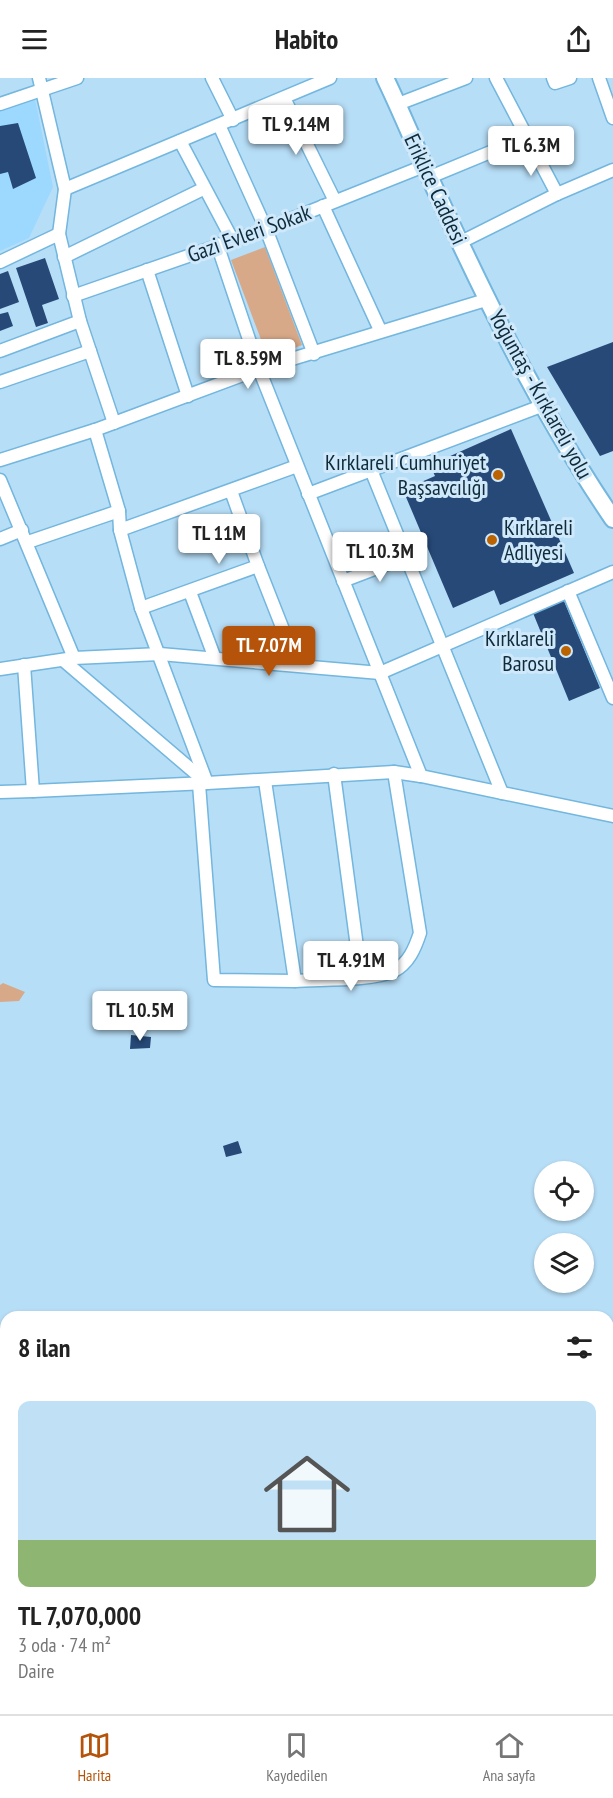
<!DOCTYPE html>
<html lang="tr">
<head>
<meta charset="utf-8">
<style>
  body { margin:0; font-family:"PT Sans Narrow",sans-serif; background:#f2f2f2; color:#222; height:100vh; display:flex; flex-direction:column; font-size:22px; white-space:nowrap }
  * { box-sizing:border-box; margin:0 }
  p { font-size:20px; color:#767676 }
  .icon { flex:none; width:33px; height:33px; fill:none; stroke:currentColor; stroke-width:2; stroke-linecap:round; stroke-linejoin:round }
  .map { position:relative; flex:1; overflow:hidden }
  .sheet { position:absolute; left:0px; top:1233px; width:614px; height:404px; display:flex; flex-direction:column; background:#fff; border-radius:18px 18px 0 0; box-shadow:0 2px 4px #0004 }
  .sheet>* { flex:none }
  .buttons { position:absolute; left:534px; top:1083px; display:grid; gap:12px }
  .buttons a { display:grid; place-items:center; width:60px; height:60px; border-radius:50%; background:#fff; box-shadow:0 2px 4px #0004; font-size:30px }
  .price { position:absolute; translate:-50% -51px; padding:0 14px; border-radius:6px; background:#fff; color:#222; font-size:20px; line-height:39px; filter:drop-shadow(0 2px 3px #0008) }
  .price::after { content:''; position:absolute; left:50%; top:36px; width:18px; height:14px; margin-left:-9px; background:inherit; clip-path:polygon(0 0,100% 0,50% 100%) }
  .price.on { background:#b45309; color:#fff }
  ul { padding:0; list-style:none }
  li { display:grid; align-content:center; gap:12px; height:318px; padding:0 18px }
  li+li { border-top:2px solid #e0e0e0 }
  li span { display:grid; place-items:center; height:186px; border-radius:12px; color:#555 }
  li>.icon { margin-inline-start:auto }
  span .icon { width:108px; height:108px; fill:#fffc; stroke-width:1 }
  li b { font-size:26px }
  h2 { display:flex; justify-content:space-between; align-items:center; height:72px; padding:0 18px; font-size:26px }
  header { display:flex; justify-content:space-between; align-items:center; height:78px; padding:0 18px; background:#fff; font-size:27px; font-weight:700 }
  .tab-bar { display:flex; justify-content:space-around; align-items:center; height:84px; border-top:2px solid #e0e0e0; background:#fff; font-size:16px; color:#767676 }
  .tab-bar a { display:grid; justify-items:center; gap:3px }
  .tab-bar .on { color:#b45309 }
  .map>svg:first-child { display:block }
</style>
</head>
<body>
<header><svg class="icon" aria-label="menu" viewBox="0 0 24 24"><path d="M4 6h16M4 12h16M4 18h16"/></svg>Habito<svg class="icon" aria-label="share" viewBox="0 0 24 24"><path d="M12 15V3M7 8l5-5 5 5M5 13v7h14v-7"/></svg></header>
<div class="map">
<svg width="613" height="1636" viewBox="0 0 613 1636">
  <rect width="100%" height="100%" fill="#b7def7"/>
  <polygon fill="#9dd9fe" points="34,16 53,109 29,160 0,173 0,27"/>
  <g fill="#d7a988">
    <polygon points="265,169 302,267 268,280 231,182"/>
    <polygon points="3,905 25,914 19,923 0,924 0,907"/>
  </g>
  <g fill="#264978">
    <polygon points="18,45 36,100 13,111 8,94 0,96 0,48"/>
    <polygon points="45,180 59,221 42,227 48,245 36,249 16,190"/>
    <polygon points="8,193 19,224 0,231 0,196"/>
    <polygon points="8,234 13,248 0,253 0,236"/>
    <polygon points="613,264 613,373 600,378 547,289"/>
    <polygon points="511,351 574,495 500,527 494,512 453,530 403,412 435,398 430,387"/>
    <polygon points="564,523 600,610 569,623 533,535"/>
    <polygon points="131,957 151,959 150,970 130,971"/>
    <polygon points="238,1063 242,1075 226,1079 223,1068"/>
  </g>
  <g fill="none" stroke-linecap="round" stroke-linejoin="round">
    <defs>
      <g id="street">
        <polyline points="39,0 65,111 59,156 80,243 114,345"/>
        <polyline points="212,0 233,42"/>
        <polyline points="553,0 555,5 570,0"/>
        <polyline points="599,0 613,40"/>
        <polyline points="284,20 335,123"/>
        <polyline points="0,26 77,0"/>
        <polyline points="398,26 466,0"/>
        <polyline points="219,47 266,151 314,276"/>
        <polyline points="180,63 232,161"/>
        <polyline points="430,99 527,59"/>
        <polyline points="65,111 330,0"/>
        <polyline points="557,116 613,92"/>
        <polyline points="323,128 380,252"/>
        <polyline points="461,164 557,116 496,0"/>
        <polyline points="217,166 259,291 421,698"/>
        <polyline points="64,179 203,111"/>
        <polyline points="0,184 59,156"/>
        <polyline points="147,192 188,318"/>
        <polyline points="73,218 266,151 424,88"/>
        <polyline points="0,273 80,243"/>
        <polyline points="0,304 90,273"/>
        <polyline points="0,382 95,352 259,291 489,221"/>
        <polyline points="371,392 502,715"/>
        <polyline points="0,402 74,580"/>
        <polyline points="308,416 544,327"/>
        <polyline points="120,452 297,388"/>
        <polyline points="0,461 22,452"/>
        <polyline points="28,464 119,433"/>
        <polyline points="258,488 297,587"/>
        <polyline points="343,503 406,479"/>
        <polyline points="568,513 613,620"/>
        <polyline points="190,514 214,578"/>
        <polyline points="141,530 258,488 231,413"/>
        <polyline points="63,582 207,705 394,694 421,698 613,738"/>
        <polyline points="24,587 33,713 207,705 141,530 120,452 119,433 95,352"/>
        <polyline points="0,591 74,580 160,576 380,595 613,494"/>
        <polyline points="334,696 361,899"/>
        <path d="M265,703l30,200c25,-2 77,0 99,-10 15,-8 21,-23 26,-38l-26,-161"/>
        <polyline points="199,706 214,902 295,903"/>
        <polyline points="0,714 33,713"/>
      </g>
      <path id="secondary" d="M385,0c14,29 26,58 39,87 55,121 114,244 189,354"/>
    </defs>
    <use href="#street" stroke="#73b6de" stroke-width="15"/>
    <use href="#secondary" stroke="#73b6de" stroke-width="20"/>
    <use href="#street" stroke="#fff" stroke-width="12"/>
    <use href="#secondary" stroke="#fff" stroke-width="16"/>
  </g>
  <g fill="#bc6301" stroke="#cfe9fa" stroke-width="2">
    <circle cx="498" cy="397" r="6"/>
    <circle cx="492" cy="462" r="6"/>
    <circle cx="566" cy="573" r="6"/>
  </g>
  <g text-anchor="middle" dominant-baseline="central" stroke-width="6" stroke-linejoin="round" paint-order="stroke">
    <g font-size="22" fill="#0f2b3b" stroke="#cfe9fa">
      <text transform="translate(436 111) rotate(65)">Eriklice Caddesi</text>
      <text transform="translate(249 155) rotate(-20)">Gazi Evleri Sokak</text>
      <text transform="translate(541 316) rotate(61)">Yoğuntaş - Kırklareli yolu</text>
    </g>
    <g font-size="22" fill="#0f2b3b" stroke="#cfe9fa" text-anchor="end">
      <text x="486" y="384">Kırklareli Cumhuriyet<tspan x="486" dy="25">Başsavcılığı</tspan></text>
      <text x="504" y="449" text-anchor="start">Kırklareli<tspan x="504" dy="25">Adliyesi</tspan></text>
      <text x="554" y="560">Kırklareli<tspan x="554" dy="25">Barosu</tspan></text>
    </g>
  </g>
</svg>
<div class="buttons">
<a><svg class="icon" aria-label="locate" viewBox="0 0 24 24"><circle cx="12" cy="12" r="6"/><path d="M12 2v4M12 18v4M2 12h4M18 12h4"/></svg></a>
<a><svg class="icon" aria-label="layers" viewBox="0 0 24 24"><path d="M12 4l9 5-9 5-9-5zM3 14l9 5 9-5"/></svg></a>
</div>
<b class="price" style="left:296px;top:78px">TL 9.14M</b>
<b class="price" style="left:531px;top:99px">TL 6.3M</b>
<b class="price" style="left:248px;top:312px">TL 8.59M</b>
<b class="price" style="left:219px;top:487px">TL 11M</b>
<b class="price" style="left:380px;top:505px">TL 10.3M</b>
<b class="price on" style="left:269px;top:599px">TL 7.07M</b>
<b class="price" style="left:351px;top:914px">TL 4.91M</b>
<b class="price" style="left:140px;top:964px">TL 10.5M</b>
<section class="sheet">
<h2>8 ilan<svg class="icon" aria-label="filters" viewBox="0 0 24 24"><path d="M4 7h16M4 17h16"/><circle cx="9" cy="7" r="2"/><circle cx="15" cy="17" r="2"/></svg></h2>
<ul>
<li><span style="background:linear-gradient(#bfe0f5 75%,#8fb573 0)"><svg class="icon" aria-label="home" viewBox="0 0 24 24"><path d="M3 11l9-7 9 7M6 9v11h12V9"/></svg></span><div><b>TL 7,070,000</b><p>3 oda · 74 m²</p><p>Daire</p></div></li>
</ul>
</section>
</div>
<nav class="tab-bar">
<a class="on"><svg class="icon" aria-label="map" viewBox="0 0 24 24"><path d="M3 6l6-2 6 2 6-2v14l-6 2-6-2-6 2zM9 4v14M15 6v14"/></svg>Harita</a>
<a><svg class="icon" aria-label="saved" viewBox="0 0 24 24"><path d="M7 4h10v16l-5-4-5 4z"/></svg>Kaydedilen</a>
<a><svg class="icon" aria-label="home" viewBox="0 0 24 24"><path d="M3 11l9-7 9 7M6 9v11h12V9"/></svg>Ana sayfa</a>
</nav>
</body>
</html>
